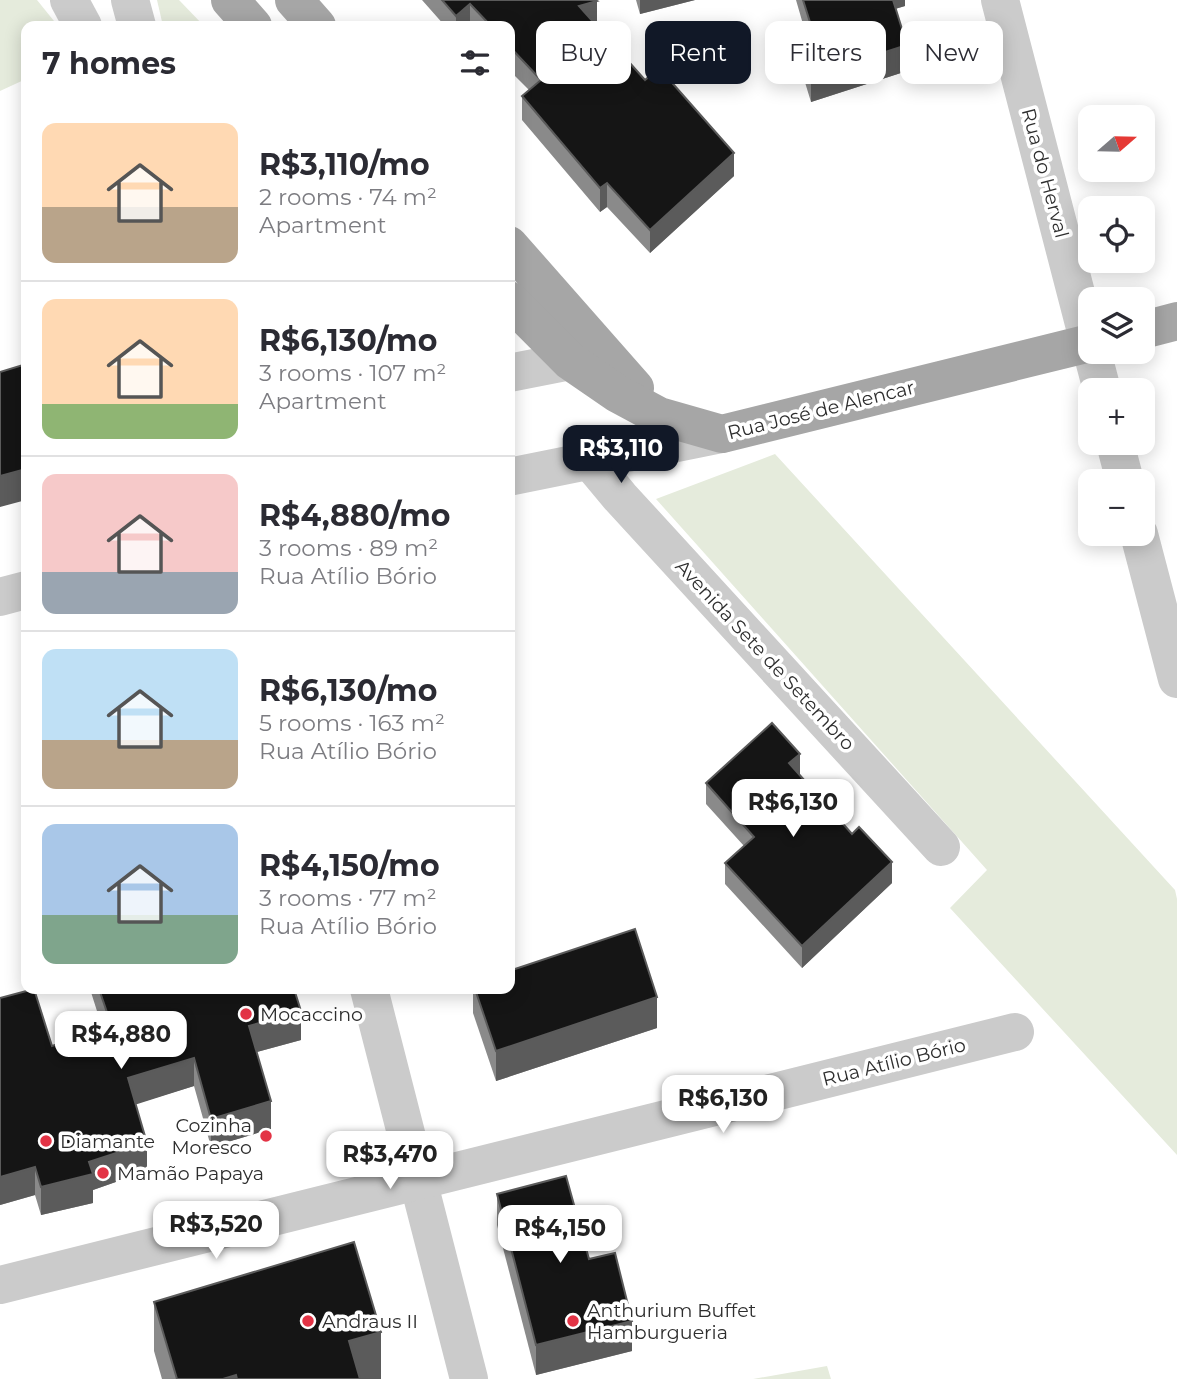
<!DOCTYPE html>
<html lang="en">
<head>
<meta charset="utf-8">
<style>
  body { margin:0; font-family:Montserrat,sans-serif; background:#f2f2f3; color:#2b2b33; height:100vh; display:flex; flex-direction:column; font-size:26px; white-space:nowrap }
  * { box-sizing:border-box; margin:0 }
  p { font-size:23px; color:#7c7c81 }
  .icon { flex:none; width:38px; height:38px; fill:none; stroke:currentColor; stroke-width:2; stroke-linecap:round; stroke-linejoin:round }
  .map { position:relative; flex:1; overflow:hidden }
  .side { position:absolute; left:21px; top:21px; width:494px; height:973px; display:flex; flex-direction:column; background:#fff; border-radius:14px; box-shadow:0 4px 18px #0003 }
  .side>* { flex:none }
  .top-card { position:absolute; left:536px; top:21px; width:536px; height:63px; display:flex; gap:14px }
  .needle { width:46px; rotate:70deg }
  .fabs { position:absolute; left:1078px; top:105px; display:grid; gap:14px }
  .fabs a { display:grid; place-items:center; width:77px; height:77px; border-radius:14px; background:#fff; box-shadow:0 4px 18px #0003; font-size:35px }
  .price { position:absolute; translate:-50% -60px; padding:0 16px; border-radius:14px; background:#fff; color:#222; font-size:23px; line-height:46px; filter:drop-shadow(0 2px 4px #0008) }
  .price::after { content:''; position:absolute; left:50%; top:42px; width:21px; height:16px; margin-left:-10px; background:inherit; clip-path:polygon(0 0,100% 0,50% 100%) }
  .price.active { background:#111827; color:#fff }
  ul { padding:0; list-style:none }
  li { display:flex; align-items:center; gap:21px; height:175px; padding:0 21px }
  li+li { border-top:2px solid #e1e1e2 }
  li span { display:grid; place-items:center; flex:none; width:196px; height:140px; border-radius:14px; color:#555 }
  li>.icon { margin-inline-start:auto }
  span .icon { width:84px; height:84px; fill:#fffc; stroke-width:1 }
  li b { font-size:30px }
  h2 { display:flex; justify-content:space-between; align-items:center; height:84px; padding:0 21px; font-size:30px }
  .pill { padding:0 24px; border-radius:14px; background:#fff; box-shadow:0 4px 18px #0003; font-size:24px; line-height:63px }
  .pill.active { background:#111827; color:#fff }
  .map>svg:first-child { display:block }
</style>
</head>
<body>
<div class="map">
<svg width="1177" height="1379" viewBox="0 0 1177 1379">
  <rect width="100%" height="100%" fill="#fff"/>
  <g fill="#e5ebdc">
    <polygon points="0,0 37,0 58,26 26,26 26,79 0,91"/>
    <polygon points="157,0 179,0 204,26 163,26"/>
    <polygon points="775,454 1175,890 1177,899 1177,1155 950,908 987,870 656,499"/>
    <polygon points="827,1366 831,1379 753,1379"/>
  </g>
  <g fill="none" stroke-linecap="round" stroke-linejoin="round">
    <g stroke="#cbcbcb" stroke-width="38">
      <polyline points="69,0 83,26"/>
      <polyline points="130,0 137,26"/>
      <polyline points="1000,0 1090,347"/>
      <polyline points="1092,352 1102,390"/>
      <polyline points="509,373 570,361"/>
      <polyline points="1115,443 1125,481"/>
      <polyline points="590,461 620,497 941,847"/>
      <polyline points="509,477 722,434"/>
      <polyline points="1139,534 1177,679"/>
      <polyline points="0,597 26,590"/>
      <polyline points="369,989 469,1379"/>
      <polyline points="0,1285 1015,1032"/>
    </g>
    <g stroke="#a6a6a6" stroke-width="38">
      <polyline points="230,0 253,26"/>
      <polyline points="294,0 317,26"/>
      <polyline points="509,245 635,388"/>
      <polyline points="509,300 570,361 618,394 659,416 722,434 1090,343"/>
      <polyline points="1143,330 1177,321"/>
    </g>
  </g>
  <g fill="#8a8a8a">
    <polygon points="422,0 595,0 596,25 645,80 734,176 650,253 607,207 600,212 522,120 522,96 529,90 509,70 509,26 445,26"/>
    <polygon points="636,0 695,0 640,14"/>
    <polygon points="796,0 905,0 905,6 895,9 907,71 811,102 800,66 800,40 807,38"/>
    <polygon points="800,775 892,883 802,968 725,884 725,863 744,846 706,804 706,783"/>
    <polygon points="90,989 294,989 301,1040 257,1052 271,1129 211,1147 194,1086 135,1104 147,1171 93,1190 93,1203 41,1215 35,1195 0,1205 52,1046 103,1030"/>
    <polygon points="473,989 509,989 657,1028 496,1081 473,1013"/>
    <polygon points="497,1194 589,1259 632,1351 536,1375 497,1225"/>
    <polygon points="154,1302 381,1379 162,1379 154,1351"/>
  </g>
  <g fill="#5b5b5b">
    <polygon points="640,0 695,0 640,14"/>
    <polygon points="888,0 905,0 905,6 888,11"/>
    <polygon points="597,1 597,25 579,6"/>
    <polygon points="470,4 470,26 456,26 456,16"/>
    <polygon points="907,45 907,71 811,102 811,76"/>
    <polygon points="734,153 734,176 650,253 650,230"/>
    <polygon points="607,183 607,207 600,212 600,188"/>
    <polygon points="26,469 26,500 0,507 0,476"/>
    <polygon points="800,754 800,775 789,763"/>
    <polygon points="892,862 892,883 802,968 802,946"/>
    <polygon points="657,997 657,1028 496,1081 496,1051"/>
    <polygon points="301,1011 301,1040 249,1054 249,1026"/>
    <polygon points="194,1058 194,1086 128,1107 128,1078"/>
    <polygon points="271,1101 271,1129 211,1147 211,1119"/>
    <polygon points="147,1143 147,1171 93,1190 93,1203 41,1215 41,1187 89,1162"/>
    <polygon points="35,1167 35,1195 0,1205 0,1177"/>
    <polygon points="632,1321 632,1351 536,1375 536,1345"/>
    <polygon points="381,1332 381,1379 349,1379 349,1341"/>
    <polygon points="236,1375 236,1379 223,1379"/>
  </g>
  <g fill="#151515" stroke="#5b5b5b" stroke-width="2">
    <polygon points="442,0 595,0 597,1 579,6 645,80 659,68 734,153 650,230 607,183 600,188 522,96 541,80 509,46 509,26 491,26 470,4 456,16"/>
    <polygon points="803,0 893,0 907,45 811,76 800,40 814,35"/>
    <polygon points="26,364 26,469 0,476 0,372"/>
    <polygon points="772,723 800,754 789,763 852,834 859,827 892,862 802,946 725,863 754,837 706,783"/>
    <polygon points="635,929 657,997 496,1051 475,989 509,989 509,971"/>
    <polygon points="34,989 52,1046 112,1027 99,989 294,989 301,1011 249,1026 271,1101 211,1119 194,1058 128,1078 147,1143 89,1162 93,1174 41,1187 35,1167 0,1177 0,998"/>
    <polygon points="566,1176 589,1259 615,1253 632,1321 536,1345 497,1194"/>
    <polygon points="354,1242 381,1332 349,1341 360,1379 237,1379 236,1375 223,1379 177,1379 154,1302"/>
  </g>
  <g fill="#e33345" stroke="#fff" stroke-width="2.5">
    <circle cx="246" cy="1014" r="7"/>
    <circle cx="266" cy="1136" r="7"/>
    <circle cx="46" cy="1141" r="7"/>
    <circle cx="103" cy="1173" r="7"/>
    <circle cx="308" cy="1321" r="7"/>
    <circle cx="573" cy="1321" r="7"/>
  </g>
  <g text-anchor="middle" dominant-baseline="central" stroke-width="7" stroke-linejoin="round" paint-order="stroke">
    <g font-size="19" fill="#2e2e2e" stroke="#fff">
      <text transform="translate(1045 173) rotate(75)">Rua do Herval</text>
      <text transform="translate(821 410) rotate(-14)">Rua José de Alencar</text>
      <text transform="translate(765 655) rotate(47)">Avenida Sete de Setembro</text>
      <text transform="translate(894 1062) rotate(-14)">Rua Atílio Bório</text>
    </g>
    <g font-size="19" fill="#2e2e2e" stroke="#fff" text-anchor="start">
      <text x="260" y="1014">Mocaccino</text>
      <text x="252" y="1125" text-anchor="end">Cozinha<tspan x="252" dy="22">Moresco</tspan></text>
      <text x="60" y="1141">Diamante</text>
      <text x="117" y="1173">Mamão Papaya</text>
      <text x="587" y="1310">Anthurium Buffet<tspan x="587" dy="22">Hamburgueria</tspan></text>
      <text x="322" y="1321">Andraus II</text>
    </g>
  </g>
</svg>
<div class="fabs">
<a><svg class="needle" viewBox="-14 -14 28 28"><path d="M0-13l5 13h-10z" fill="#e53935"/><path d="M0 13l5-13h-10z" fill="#7c7c81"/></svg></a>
<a><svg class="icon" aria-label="locate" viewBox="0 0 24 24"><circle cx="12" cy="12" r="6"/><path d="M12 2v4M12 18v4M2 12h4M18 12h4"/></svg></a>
<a><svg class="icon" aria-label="layers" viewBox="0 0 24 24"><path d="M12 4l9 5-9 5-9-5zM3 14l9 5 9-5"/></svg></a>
<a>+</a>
<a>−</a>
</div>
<b class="price active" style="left:621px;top:485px">R$3,110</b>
<b class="price" style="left:793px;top:839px">R$6,130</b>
<b class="price" style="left:121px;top:1071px">R$4,880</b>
<b class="price" style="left:723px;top:1135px">R$6,130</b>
<b class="price" style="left:390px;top:1191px">R$3,470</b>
<b class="price" style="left:216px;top:1261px">R$3,520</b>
<b class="price" style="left:560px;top:1265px">R$4,150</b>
<div class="top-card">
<a class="pill">Buy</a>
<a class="pill active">Rent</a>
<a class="pill">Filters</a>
<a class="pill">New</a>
</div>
<section class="side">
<h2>7 homes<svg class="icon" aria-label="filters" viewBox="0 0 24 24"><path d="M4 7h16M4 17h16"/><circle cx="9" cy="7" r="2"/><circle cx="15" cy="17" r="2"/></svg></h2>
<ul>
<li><span style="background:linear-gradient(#ffd9b3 60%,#b9a48a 0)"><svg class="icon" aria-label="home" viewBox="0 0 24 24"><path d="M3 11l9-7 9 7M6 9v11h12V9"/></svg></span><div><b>R$3,110/mo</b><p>2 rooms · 74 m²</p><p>Apartment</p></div></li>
<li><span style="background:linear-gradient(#ffd9b3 75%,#8fb573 0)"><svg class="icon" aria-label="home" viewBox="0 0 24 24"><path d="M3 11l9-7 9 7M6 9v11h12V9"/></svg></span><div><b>R$6,130/mo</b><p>3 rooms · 107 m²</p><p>Apartment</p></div></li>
<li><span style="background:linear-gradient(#f6c9c9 70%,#9aa5b1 0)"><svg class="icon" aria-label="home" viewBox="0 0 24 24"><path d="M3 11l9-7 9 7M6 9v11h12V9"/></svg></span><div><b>R$4,880/mo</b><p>3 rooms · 89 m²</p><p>Rua Atílio Bório</p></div></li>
<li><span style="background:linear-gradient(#bfe0f5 65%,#b9a48a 0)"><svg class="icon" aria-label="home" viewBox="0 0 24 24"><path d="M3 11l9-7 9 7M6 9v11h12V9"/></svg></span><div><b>R$6,130/mo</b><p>5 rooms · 163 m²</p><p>Rua Atílio Bório</p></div></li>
<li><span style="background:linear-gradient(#a9c7e8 65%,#7fa58c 0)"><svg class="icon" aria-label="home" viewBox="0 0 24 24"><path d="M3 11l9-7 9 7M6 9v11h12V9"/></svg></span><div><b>R$4,150/mo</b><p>3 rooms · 77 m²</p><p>Rua Atílio Bório</p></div></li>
</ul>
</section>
</div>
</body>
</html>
